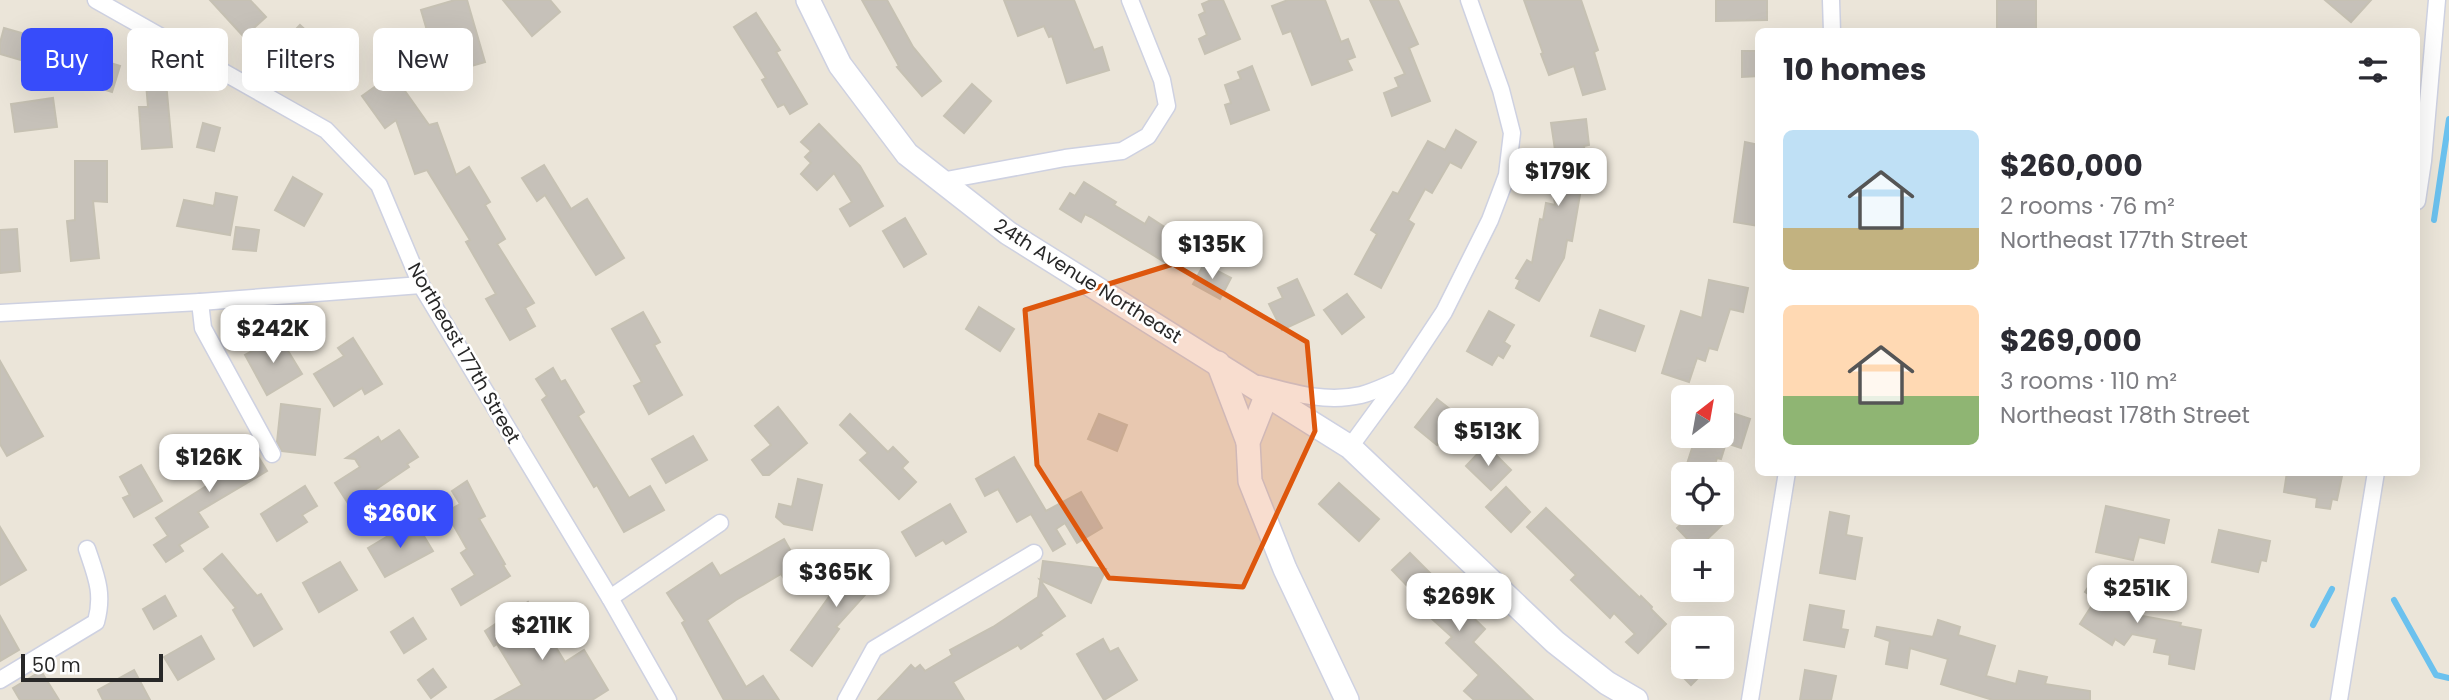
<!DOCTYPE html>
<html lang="en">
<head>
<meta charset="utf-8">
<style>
  body { margin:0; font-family:Poppins,sans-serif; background:#f2f2f3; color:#2b2b33; height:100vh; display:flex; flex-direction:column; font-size:26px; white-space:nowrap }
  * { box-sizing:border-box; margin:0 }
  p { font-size:23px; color:#7c7c81 }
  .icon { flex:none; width:38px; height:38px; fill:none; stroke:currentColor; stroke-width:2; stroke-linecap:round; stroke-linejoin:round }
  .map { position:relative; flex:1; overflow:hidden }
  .sheet { position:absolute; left:1755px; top:28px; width:665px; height:448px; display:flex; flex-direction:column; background:#fff; border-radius:10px; box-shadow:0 7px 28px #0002 }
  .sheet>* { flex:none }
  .top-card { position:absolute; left:21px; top:28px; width:665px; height:63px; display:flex; gap:14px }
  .needle { width:46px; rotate:31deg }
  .controls { position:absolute; left:1671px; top:385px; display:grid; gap:14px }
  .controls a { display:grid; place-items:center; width:63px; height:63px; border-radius:10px; background:#fff; box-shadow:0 7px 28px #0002; font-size:35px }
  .scale { position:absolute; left:21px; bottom:18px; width:142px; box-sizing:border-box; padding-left:7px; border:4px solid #282828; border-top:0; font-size:19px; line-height:24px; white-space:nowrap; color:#282828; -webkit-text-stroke:5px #fff; paint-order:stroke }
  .price { position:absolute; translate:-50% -60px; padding:0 16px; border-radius:14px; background:#fff; color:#222; font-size:23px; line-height:46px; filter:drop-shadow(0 2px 4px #0008) }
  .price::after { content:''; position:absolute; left:50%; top:42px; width:21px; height:16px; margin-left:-10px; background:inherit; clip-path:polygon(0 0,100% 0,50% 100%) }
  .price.active { background:#374cfa; color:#fff }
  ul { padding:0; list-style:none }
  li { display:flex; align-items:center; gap:21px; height:175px; padding:0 28px }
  li span { display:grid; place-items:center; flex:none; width:196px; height:140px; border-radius:10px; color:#555 }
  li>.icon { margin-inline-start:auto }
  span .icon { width:84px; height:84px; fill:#fffc; stroke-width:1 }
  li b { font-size:30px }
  h2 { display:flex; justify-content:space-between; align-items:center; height:84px; padding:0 28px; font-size:30px }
  .tag { padding:0 24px; border-radius:10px; background:#fff; box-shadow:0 7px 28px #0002; font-size:24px; line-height:63px }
  .tag.active { background:#374cfa; color:#fff }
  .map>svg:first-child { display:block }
</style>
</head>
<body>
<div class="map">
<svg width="2449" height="700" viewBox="0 0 2449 700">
  <rect width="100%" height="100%" fill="#ebe5d9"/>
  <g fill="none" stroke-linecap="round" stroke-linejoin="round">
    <g stroke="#6bc1ee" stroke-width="6">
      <polyline points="2434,220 2449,119"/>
      <polyline points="2394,600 2436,675 2449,678"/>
      <polyline points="2313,625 2332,589"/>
    </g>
  </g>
  <g fill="#c6c1b9" stroke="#c6c1b3" stroke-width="2">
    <polygon points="210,0 250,0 266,17 244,37"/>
    <polygon points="455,0 467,0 485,62 440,75 421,10"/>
    <polygon points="503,0 550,0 560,12 532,36"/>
    <polygon points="862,0 887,0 913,47 941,81 922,96 897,67 899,66"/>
    <polygon points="1004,0 1074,0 1094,50 1102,47 1109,70 1067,83 1052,36 1049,37 1044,26 1018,36"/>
    <polygon points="1211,0 1223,0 1240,39 1205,54 1199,39 1207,35 1199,15 1205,12 1202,4"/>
    <polygon points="1288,0 1325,0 1341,42 1348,39 1355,57 1347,60 1352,70 1312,85 1291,31 1283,34 1272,6"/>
    <polygon points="1370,0 1398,0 1418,44 1409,48 1430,101 1392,116 1384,93 1399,87 1395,78 1405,74"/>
    <polygon points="1524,0 1581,0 1598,50 1594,52 1605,89 1583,95 1574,66 1549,75 1541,54 1543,53"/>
    <polygon points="1716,0 1767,0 1767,20 1716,21"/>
    <rect x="1997" y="0" width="39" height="32"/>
    <polygon points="2325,0 2371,0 2351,22"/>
    <polygon points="756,13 780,50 776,52 807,104 790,114 784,104 778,107 762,80 766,78 734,27"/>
    <polygon points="300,25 324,47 303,70 279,47"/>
    <polygon points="4,28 32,36 34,31 55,37 52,45 120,66 112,92 68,78 69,74 0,54 0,43"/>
    <polygon points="1742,51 1759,51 1759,76 1742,77"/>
    <polygon points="1252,66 1269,110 1231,124 1225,105 1231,103 1225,85 1241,79 1238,72"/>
    <polygon points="393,74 429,125 437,123 456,175 469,167 490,202 485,205 505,239 497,244 534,303 525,308 535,326 510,340 486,299 496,294 466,242 470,240 427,170 415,174 396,120 385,128 362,96"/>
    <polygon points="166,82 172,147 142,149 139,107 148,107 146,83"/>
    <polygon points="972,84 991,101 964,133 944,116"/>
    <polygon points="53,98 57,127 15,132 11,104"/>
    <polygon points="1586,119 1589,145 1584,146 1588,182 1582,183 1572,241 1567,240 1564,258 1539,301 1516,288 1520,280 1516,278 1527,260 1532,263 1540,219 1543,220 1546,203 1555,205 1550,163 1557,163 1551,123"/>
    <polygon points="203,123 220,128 214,151 197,147"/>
    <polygon points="819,124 860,166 883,206 850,226 840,209 852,202 834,173 817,190 801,174 811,163 805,157 811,151 801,142"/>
    <polygon points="1456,130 1476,142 1461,168 1450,162 1432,193 1425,189 1408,220 1414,224 1381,288 1355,274 1377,234 1371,230 1393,192 1398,194 1428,141 1445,150"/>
    <polygon points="1745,142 1759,145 1759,226 1734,222"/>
    <polygon points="75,161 107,161 107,202 93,201 99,258 71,261 67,221 75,220"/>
    <polygon points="544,165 571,209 587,199 624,258 596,275 545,195 537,201 522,178"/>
    <polygon points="293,177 322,194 304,226 275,210"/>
    <polygon points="1084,182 1116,202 1114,205 1145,224 1149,217 1186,241 1171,266 1091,217 1085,214 1081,222 1060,209 1070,193 1075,196"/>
    <polygon points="216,193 237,197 230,235 177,226 184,200 214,206"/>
    <polygon points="905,218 926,254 904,267 883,231"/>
    <polygon points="236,227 259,230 256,251 233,249"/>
    <polygon points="17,229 20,271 0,273 0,230"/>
    <polygon points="1204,264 1231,278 1220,299 1193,284"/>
    <polygon points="1297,279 1314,315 1282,330 1269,304 1283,298 1278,288"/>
    <polygon points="1709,280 1748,288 1743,312 1730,309 1717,350 1709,348 1705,361 1697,358 1689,382 1662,373 1681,311 1702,318"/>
    <polygon points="1347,294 1364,317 1342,334 1324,310"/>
    <polygon points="979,307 1014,329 1000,351 966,329"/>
    <polygon points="1600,310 1644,326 1635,351 1591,336"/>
    <polygon points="1489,311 1514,325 1504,342 1510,346 1503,358 1498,355 1492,365 1467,351"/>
    <polygon points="643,312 660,342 654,345 682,395 649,414 634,386 642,382 612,329"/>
    <polygon points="279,336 302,374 267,395 245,355"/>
    <polygon points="353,338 382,384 365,394 362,388 334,406 314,374 344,356 338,348"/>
    <polygon points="0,361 43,436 7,456 0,444"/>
    <polygon points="553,368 561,382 565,380 584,412 578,416 629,498 650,486 664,510 624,532 597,485 594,487 542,400 547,396 536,379"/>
    <polygon points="1437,399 1460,417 1437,445 1415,427"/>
    <polygon points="281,404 320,409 315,455 282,451 277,442"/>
    <polygon points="778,407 807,443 769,475 763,475 752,460 771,445 755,426"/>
    <polygon points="1726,411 1750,419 1741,448 1726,443 1721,459 1717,458 1712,474 1697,474 1685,470 1696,436 1722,436 1722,423"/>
    <polygon points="850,414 888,452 893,447 908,462 902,468 916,482 899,499 860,460 868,453 840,425"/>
    <polygon points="1099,414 1127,425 1117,451 1088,439"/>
    <polygon points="399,430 418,457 407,464 409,467 372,492 375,497 353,511 335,483 360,467 355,459 346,458 378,437 381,442"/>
    <polygon points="693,436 707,460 666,483 652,459"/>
    <polygon points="246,437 267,471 198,512 208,527 179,545 183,551 166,562 154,545 168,536 156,518 211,483 198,462 212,453 213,454 222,449 223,451"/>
    <polygon points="1486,445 1511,470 1491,490 1466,466"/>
    <polygon points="1014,457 1046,511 1081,492 1102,528 1077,543 1065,523 1056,529 1065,544 1053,551 1031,514 1017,522 998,489 985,496 976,479"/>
    <polygon points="141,465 162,501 134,517 123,498 130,495 120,477"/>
    <polygon points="2287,472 2323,472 2342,476 2337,500 2332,499 2330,509 2316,507 2317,498 2284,492"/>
    <polygon points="798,479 822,485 812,530 784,524 776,517 779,504 792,507"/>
    <polygon points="467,481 485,516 479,519 505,564 503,565 510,576 461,605 452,589 475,575 461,553 467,549 446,512 460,504 452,491"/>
    <polygon points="1339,483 1379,519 1359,541 1319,504"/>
    <polygon points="305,486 317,506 302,515 307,522 277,541 261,514"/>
    <polygon points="1506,487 1530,512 1511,532 1486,507"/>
    <polygon points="950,504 966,532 946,544 943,540 916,556 902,532"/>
    <polygon points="2106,506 2169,520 2164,543 2139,537 2133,560 2096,552"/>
    <polygon points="1546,508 1640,598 1641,596 1652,607 1651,609 1666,624 1638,653 1626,642 1635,634 1614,613 1610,618 1571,580 1576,575 1527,527"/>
    <polygon points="1830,512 1849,516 1846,535 1862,538 1855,579 1820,573"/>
    <polygon points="1693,513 1712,513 1723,524 1697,549 1677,528"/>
    <polygon points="416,523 433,551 385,577 368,548 403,527 405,530"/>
    <polygon points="0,527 26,570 0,585"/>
    <polygon points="2219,530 2270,541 2266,561 2261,560 2258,572 2212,562"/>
    <polygon points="784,539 802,571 785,580 781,574 736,600 707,620 746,687 763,676 779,700 724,700 682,623 685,621 667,593 712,563 720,576"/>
    <polygon points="1410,553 1434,577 1433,579 1485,629 1473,642 1533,700 1474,700 1464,691 1479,675 1446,643 1452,637 1410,599 1415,594 1392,570"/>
    <polygon points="222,554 257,596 261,594 282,629 254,646 233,610 236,608 204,569"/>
    <polygon points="859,557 881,577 836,627 839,629 812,666 791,650 831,594 826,589 849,563"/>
    <polygon points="1043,561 1106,569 1091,603 1040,580 1065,616 1040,633 1042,635 1021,649 1018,645 953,682 964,700 878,700 911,665 915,669 920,665 925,671 952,655 950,650 993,627 1038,597"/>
    <polygon points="340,562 357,590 319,612 303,583"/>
    <polygon points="2100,569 2120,582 2110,598 2137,615 2181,623 2180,626 2201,630 2194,669 2169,664 2170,655 2154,652 2157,639 2132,634 2124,645 2115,639 2112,645 2080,624 2096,599 2085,592"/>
    <polygon points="165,596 176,616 154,629 143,609"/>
    <polygon points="528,602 565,662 584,650 608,690 592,700 495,700 522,685 497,644 494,646 485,631"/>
    <polygon points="1810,605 1844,611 1841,629 1848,630 1844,647 1804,640"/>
    <polygon points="0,616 19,650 0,661"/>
    <polygon points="413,618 426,639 404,653 391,632"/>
    <polygon points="1938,620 1960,627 1958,635 1995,646 1986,676 2016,684 2019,671 2047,677 2045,684 2090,691 2090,700 1993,700 1941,684 1948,659 1910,648 1907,668 1886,664 1890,641 1875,636 1877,627 1933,637"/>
    <polygon points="201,636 214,659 178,680 164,657"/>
    <polygon points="1103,639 1110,652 1118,648 1137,680 1104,700 1077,654"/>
    <polygon points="1673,667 1709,667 1691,685"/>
    <polygon points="433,669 446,687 431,698 418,680"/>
    <polygon points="134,670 150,700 103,700 98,690"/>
    <polygon points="1805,670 1836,676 1831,700 1800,700"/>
    <polygon points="41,671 59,700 20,700 13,688"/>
  </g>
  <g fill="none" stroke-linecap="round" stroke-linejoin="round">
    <defs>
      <g id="street">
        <polyline points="96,0 326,130 379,185 421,285 610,598 668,700"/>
        <polyline points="1831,0 1832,32"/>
        <polyline points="941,181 1065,158 1122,151 1148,136 1167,106 1162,80 1130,0"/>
        <polyline points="2417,201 2423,161 2437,0"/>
        <polyline points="200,302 203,328 272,454"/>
        <polyline points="0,313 200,302 421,285"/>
        <path d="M1259,384c34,9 67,19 102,11 12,-3 24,-9 36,-14"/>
        <polyline points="1350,447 1399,380 1444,312 1490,220 1507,175 1512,133 1501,90 1469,0"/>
        <polyline points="610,598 720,523"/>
        <path d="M0,680l96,-58c8,-29 0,-46 -9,-73"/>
        <polyline points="846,700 874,649 1034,553"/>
        <polyline points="1750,700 1787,472"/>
        <polyline points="2339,700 2376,472"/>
      </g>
      <g id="secondary">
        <polyline points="808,0 840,65 907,154 1008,233 1350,447 1555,642 1607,683 1636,700"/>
        <polyline points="1218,363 1248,442"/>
        <polyline points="1267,394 1248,442 1250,481 1285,569 1347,700"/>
      </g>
    </defs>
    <use href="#street" stroke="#ced1e1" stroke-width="19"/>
    <use href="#secondary" stroke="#ced1e1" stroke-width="26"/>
    <use href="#street" stroke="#fff" stroke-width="16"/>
    <use href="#secondary" stroke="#fff" stroke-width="23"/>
  </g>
  <path fill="#de570d" fill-opacity="0.2" stroke="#de570d" stroke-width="5" stroke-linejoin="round" d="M1173,264l134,78 8,89 -72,156 -134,-9 -72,-113 -12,-155z"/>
  <g text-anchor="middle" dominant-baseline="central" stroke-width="5" stroke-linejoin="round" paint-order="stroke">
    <g font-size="19" fill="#282828" stroke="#fff">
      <text transform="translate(1088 281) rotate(32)">24th Avenue Northeast</text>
      <text transform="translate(464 353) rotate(60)">Northeast 177th Street</text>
    </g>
  </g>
</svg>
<div class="controls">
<a><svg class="needle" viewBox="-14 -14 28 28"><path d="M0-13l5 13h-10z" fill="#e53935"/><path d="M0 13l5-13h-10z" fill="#7c7c81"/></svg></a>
<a><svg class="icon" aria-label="locate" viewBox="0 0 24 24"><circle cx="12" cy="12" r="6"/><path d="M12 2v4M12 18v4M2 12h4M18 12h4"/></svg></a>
<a>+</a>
<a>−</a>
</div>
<div class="scale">50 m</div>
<b class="price" style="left:1558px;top:208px">$179K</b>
<b class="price" style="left:1212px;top:281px">$135K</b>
<b class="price" style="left:273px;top:365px">$242K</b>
<b class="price" style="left:1488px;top:468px">$513K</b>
<b class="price" style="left:209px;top:494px">$126K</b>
<b class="price active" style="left:400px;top:550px">$260K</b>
<b class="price" style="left:836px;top:609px">$365K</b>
<b class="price" style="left:2137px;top:625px">$251K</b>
<b class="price" style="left:1459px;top:633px">$269K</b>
<b class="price" style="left:542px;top:662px">$211K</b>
<div class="top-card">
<a class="tag active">Buy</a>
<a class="tag">Rent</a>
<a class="tag">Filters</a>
<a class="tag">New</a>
</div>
<section class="sheet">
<h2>10 homes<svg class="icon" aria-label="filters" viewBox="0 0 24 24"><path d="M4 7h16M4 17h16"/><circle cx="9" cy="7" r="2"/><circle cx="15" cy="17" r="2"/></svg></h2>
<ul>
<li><span style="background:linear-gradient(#bfe0f5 70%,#c2b280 0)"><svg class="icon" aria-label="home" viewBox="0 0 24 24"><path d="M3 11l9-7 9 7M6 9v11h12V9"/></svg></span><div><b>$260,000</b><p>2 rooms · 76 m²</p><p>Northeast 177th Street</p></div></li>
<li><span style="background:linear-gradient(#ffd9b3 65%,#8fb573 0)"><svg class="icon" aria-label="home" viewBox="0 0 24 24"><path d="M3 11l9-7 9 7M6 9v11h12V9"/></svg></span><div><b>$269,000</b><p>3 rooms · 110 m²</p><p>Northeast 178th Street</p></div></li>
</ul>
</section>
</div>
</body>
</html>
